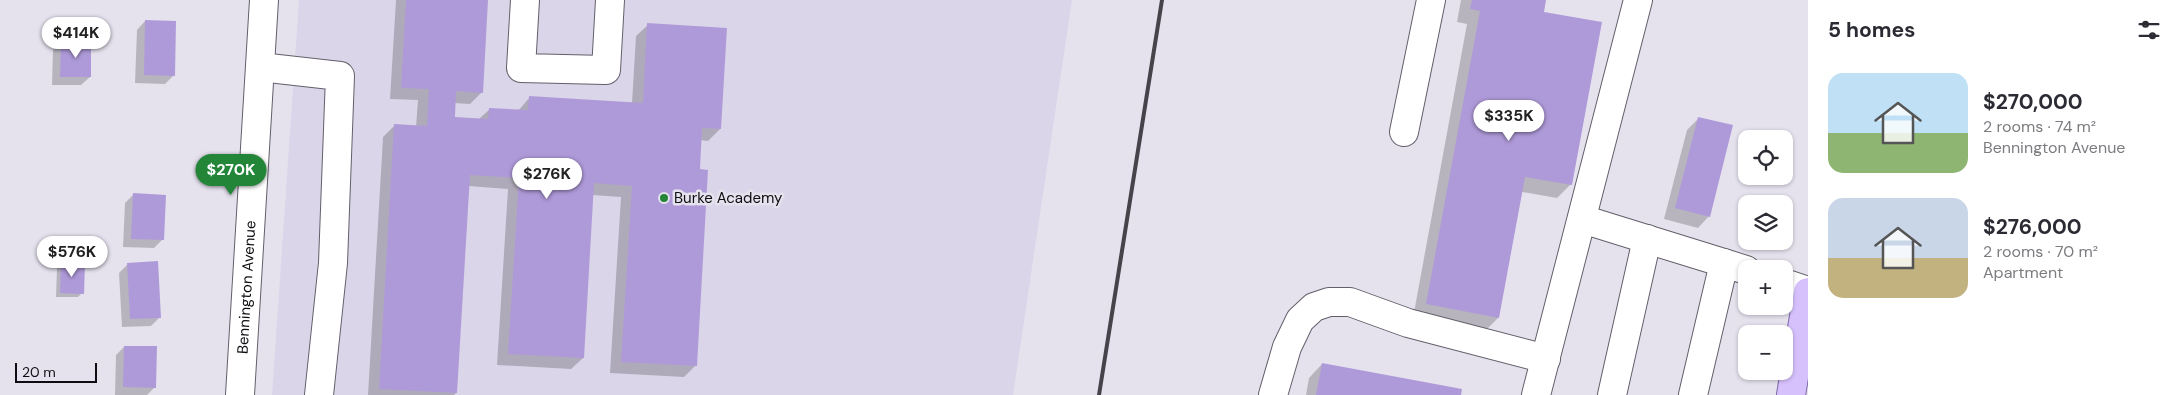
<!DOCTYPE html>
<html lang="en">
<head>
<meta charset="utf-8">
<style>
  body { margin:0; font-family:"DM Sans",sans-serif; background:#f2f2f3; color:#2b2b33; height:100vh; display:flex; flex-direction:column; font-size:19px; white-space:nowrap }
  * { box-sizing:border-box; margin:0 }
  p { font-size:16px; color:#7c7c81 }
  .icon { flex:none; width:28px; height:28px; fill:none; stroke:currentColor; stroke-width:2; stroke-linecap:round; stroke-linejoin:round }
  .map { position:relative; flex:1; overflow:hidden }
  .sheet { display:flex; flex-direction:column; background:#fff; width:375px }
  .sheet>* { flex:none }
  .buttons { position:absolute; left:1738px; top:130px; display:grid; gap:10px }
  .buttons a { display:grid; place-items:center; width:55px; height:55px; border-radius:10px; background:#fff; box-shadow:0 1px 4px #0004; font-size:25px }
  .scale { position:absolute; left:15px; bottom:12px; width:82px; box-sizing:border-box; padding-left:5px; border:2px solid #0e0d11; border-top:0; font-size:14px; line-height:18px; white-space:nowrap; color:#0e0d11; -webkit-text-stroke:4px #e5e2ee; paint-order:stroke }
  .price { position:absolute; translate:-50% -42px; padding:0 11px; border-radius:18px; background:#fff; color:#222; font-size:16px; line-height:32px; filter:drop-shadow(0 1px 2px #0008) }
  .price::after { content:''; position:absolute; left:50%; top:30px; width:15px; height:11px; margin-left:-8px; background:inherit; clip-path:polygon(0 0,100% 0,50% 100%) }
  .price.on { background:#228538; color:#fff }
  ul { padding:0; list-style:none }
  li { display:flex; align-items:center; gap:15px; height:125px; padding:0 20px }
  li span { display:grid; place-items:center; flex:none; width:140px; height:100px; border-radius:15px; color:#555 }
  li>.icon { margin-inline-start:auto }
  span .icon { width:60px; height:60px; fill:#fffc; stroke-width:1 }
  li b { font-size:21px }
  h2 { display:flex; justify-content:space-between; align-items:center; height:60px; padding:0 20px; font-size:21px }
  main { display:flex; flex:1; min-height:0 }
  .map>svg:first-child { display:block }
</style>
</head>
<body>
<main>
<div class="map">
<svg width="1808" height="395" viewBox="0 0 1808 395">
  <rect width="100%" height="100%" fill="#e5e2ee"/>
  <polygon fill="#dbd5e9" points="299,0 1072,0 1013,395 272,395"/>
  <g fill="#0003">
    <polygon points="396,0 487,0 482,92 470,104 454,103 453,118 479,119 490,109 518,111 530,97 632,103 636,36 648,25 720,129 708,141 700,140 696,365 684,377 610,373 621,197 592,195 583,358 571,369 497,365 508,189 468,186 456,393 454,395 368,395 383,137 395,125 416,127 418,100 390,99"/>
    <polygon points="1461,0 1545,0 1542,13 1571,184 1557,198 1522,192 1498,318 1485,331 1413,318 1467,24 1457,22"/>
    <polygon points="145,21 174,75 165,84 135,83 137,30"/>
    <polygon points="61,41 90,77 81,85 52,85 53,50"/>
    <polygon points="1699,118 1709,216 1698,228 1664,219 1687,130"/>
    <polygon points="133,195 163,239 154,248 123,247 125,203"/>
    <polygon points="61,263 82,293 78,297 56,297 57,268"/>
    <polygon points="128,264 160,317 151,326 122,327 119,273"/>
    <polygon points="124,347 155,387 147,395 115,395 116,355"/>
    <polygon points="1322,364 1460,395 1306,395 1309,378"/>
  </g>
  <g fill="#af9ad9">
    <polygon points="406,0 488,0 483,93 456,91 455,117 488,119 489,108 528,110 529,96 643,103 647,23 727,28 721,129 702,128 700,169 708,170 697,366 621,362 632,186 594,183 584,358 508,354 519,178 470,175 457,393 379,389 394,124 427,126 429,89 401,88"/>
    <polygon points="1472,0 1546,0 1544,12 1602,22 1572,185 1525,177 1499,318 1426,304 1480,11 1470,9"/>
    <polygon points="145,20 176,21 175,76 144,75"/>
    <polygon points="61,40 91,40 91,77 60,77"/>
    <polygon points="1698,117 1733,125 1710,217 1675,208"/>
    <polygon points="133,193 166,195 164,240 131,239"/>
    <polygon points="158,261 161,318 130,319 127,263"/>
    <polygon points="61,262 85,263 84,294 60,293"/>
    <polygon points="124,346 157,346 156,388 123,387"/>
    <polygon points="1322,363 1462,389 1461,395 1316,395"/>
  </g>
  <g fill="none" stroke-linecap="round" stroke-linejoin="round">
    <defs>
      <g id="minor">
        <polyline points="525,0 521,68 606,70 610,0"/>
        <polyline points="260,67 340,76 333,263 319,395"/>
        <polyline points="1404,132 1431,0"/>
        <polyline points="1582,219 1724,263"/>
        <polyline points="1784,283 1808,291"/>
        <path id="s1" d="M240,395l24,-395"/>
        <polyline points="1273,395 1287,347 1300,320 1314,307 1329,302 1350,302 1408,323 1546,359"/>
        <polyline points="1536,395 1638,0"/>
        <polyline points="1612,395 1647,239"/>
        <polyline points="1693,395 1724,263 1746,270"/>
      </g>
      <polyline id="major" points="1791,395 1808,292"/>
    </defs>
    <use href="#minor" stroke="#635f6a" stroke-width="30"/>
    <use href="#major" stroke="#7f67a9" stroke-width="30"/>
    <use href="#minor" stroke="#fff" stroke-width="28"/>
    <use href="#major" stroke="#d7c1fd" stroke-width="28"/>
    <polyline stroke="#46444a" stroke-width="4" points="1099,395 1162,0"/>
  </g>
  <circle fill="#228538" stroke="#e5e2ee" stroke-width="2" cx="664" cy="198" r="5"/>
  <g text-anchor="middle" dominant-baseline="central" stroke-width="5" stroke-linejoin="round" paint-order="stroke">
    <g font-size="15" fill="#0e0d11" stroke="#e5e2ee" text-anchor="start">
      <text x="674" y="198">Burke Academy</text>
    </g>
    <g font-size="15" fill="#0e0d11" stroke="#e5e2ee">
      <text stroke="none"><textPath href="#s1" startOffset="108">Bennington Avenue</textPath></text>
    </g>
  </g>
</svg>
<div class="buttons">
<a><svg class="icon" aria-label="locate" viewBox="0 0 24 24"><circle cx="12" cy="12" r="6"/><path d="M12 2v4M12 18v4M2 12h4M18 12h4"/></svg></a>
<a><svg class="icon" aria-label="layers" viewBox="0 0 24 24"><path d="M12 4l9 5-9 5-9-5zM3 14l9 5 9-5"/></svg></a>
<a>+</a>
<a>−</a>
</div>
<div class="scale">20 m</div>
<b class="price" style="left:76px;top:59px">$414K</b>
<b class="price" style="left:1509px;top:142px">$335K</b>
<b class="price on" style="left:231px;top:196px">$270K</b>
<b class="price" style="left:547px;top:200px">$276K</b>
<b class="price" style="left:72px;top:278px">$576K</b>
</div>
<section class="sheet">
<h2>5 homes<svg class="icon" aria-label="filters" viewBox="0 0 24 24"><path d="M4 7h16M4 17h16"/><circle cx="9" cy="7" r="2"/><circle cx="15" cy="17" r="2"/></svg></h2>
<ul>
<li><span style="background:linear-gradient(#bfe0f5 60%,#8fb573 0)"><svg class="icon" aria-label="home" viewBox="0 0 24 24"><path d="M3 11l9-7 9 7M6 9v11h12V9"/></svg></span><div><b>$270,000</b><p>2 rooms · 74 m²</p><p>Bennington Avenue</p></div></li>
<li><span style="background:linear-gradient(#c9d6e8 60%,#c2b280 0)"><svg class="icon" aria-label="home" viewBox="0 0 24 24"><path d="M3 11l9-7 9 7M6 9v11h12V9"/></svg></span><div><b>$276,000</b><p>2 rooms · 70 m²</p><p>Apartment</p></div></li>
</ul>
</section>
</main>
</body>
</html>
